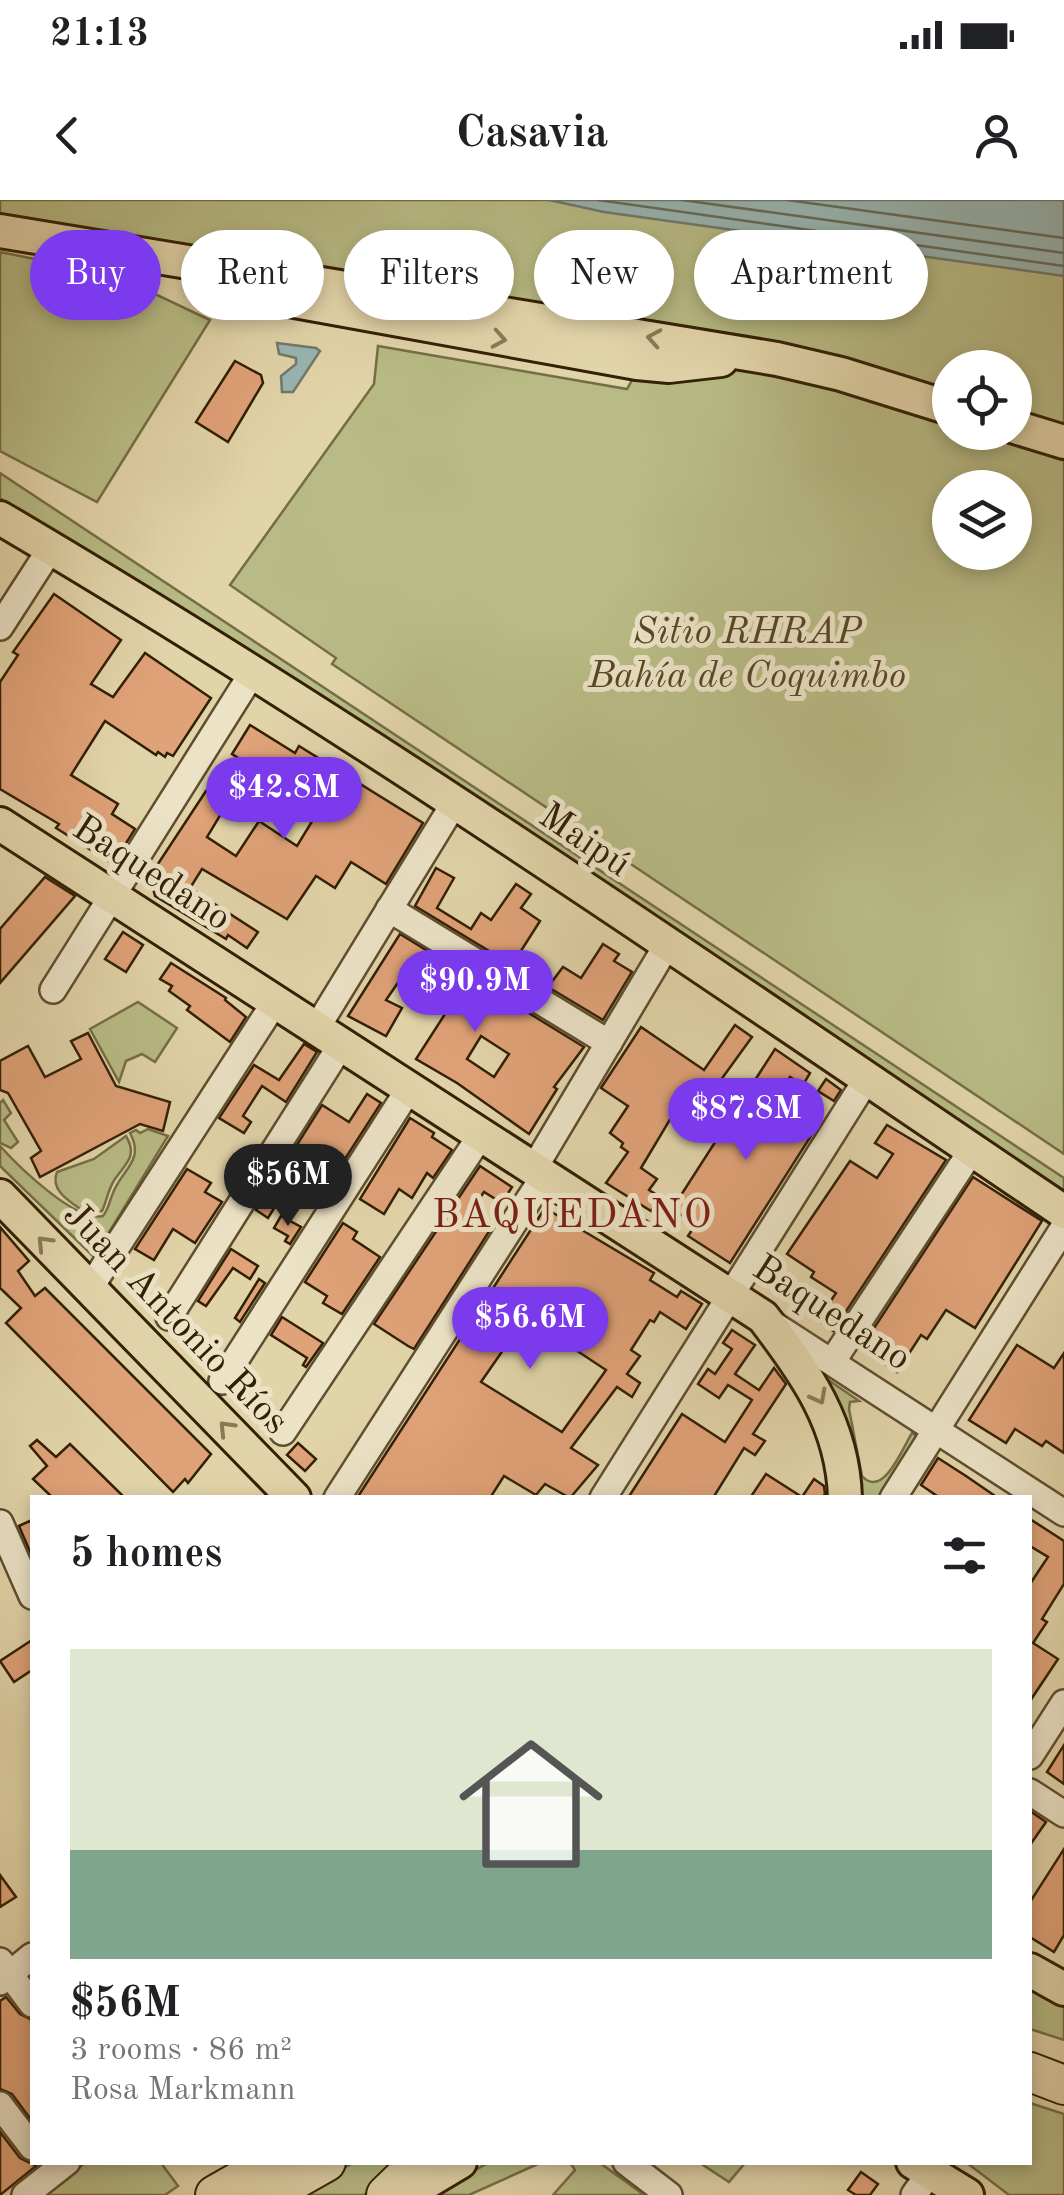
<!DOCTYPE html>
<html lang="en">
<head>
<meta charset="utf-8">
<style>
  body { margin:0; font-family:"Old Standard TT",serif; background:#f6f6f6; color:#202124; height:100vh; display:flex; flex-direction:column; font-size:38px; white-space:nowrap }
  * { box-sizing:border-box; margin:0 }
  p { font-size:32px; color:#757577 }
  .icon { flex:none; width:55px; height:55px; fill:none; stroke:currentColor; stroke-width:2; stroke-linecap:round; stroke-linejoin:round }
  .map { position:relative; flex:1; overflow:hidden }
  .drawer { position:absolute; left:30px; top:1295px; width:1002px; height:670px; display:flex; flex-direction:column; background:#fff; border-radius:0px; box-shadow:0 5px 15px #0003 }
  .drawer>* { flex:none }
  .guide { position:absolute; left:30px; top:30px; width:1005px; height:90px; display:flex; gap:20px }
  .tools { position:absolute; left:932px; top:150px; display:grid; gap:20px }
  .tools a { display:grid; place-items:center; width:100px; height:100px; border-radius:50%; background:#fff; box-shadow:0 5px 15px #0003; font-size:50px }
  .price { position:absolute; translate:-50% -85px; padding:0 22px; border-radius:35px; background:#7c3aed; color:#fff; font-size:32px; line-height:65px; filter:drop-shadow(0 2px 5px #0008) }
  .price::after { content:''; position:absolute; left:50%; top:60px; width:30px; height:22px; margin-left:-15px; background:inherit; clip-path:polygon(0 0,100% 0,50% 100%) }
  .price.on { background:#222; color:#fff }
  ul { padding:0; list-style:none }
  li { display:grid; align-content:center; gap:20px; height:530px; padding:0 40px }
  li+li { border-top:2px solid #e0e0e0 }
  li span { display:grid; place-items:center; height:310px; border-radius:0px; color:#555 }
  li>.icon { margin-inline-start:auto }
  span .icon { width:180px; height:180px; fill:#fffc; stroke-width:1 }
  li b { font-size:42px }
  h2 { display:flex; justify-content:space-between; align-items:center; height:120px; padding:0 40px; font-size:42px }
  .tag { padding:0 35px; border-radius:45px; background:#fff; box-shadow:0 5px 15px #0003; font-size:35px; line-height:90px }
  .tag.on { background:#7c3aed; color:#fff }
  .status { display:flex; justify-content:space-between; align-items:center; height:70px; padding:0 50px; background:#fff; direction:ltr }
  .status svg { height:28px; fill:currentColor }
  header { display:flex; justify-content:space-between; align-items:center; height:130px; padding:0 40px; background:#fff; font-size:45px; font-weight:600 }
  .map>svg:first-child { display:block }
</style>
</head>
<body>
<div class="status"><b>21:13</b><svg viewBox="0 0 49 12"><path d="M0 12V9h3v3zM5 12V6h3v6zM10 12V3h3v9zM15 12V0h3v12zM26 1h20v11H26zM47 4h2v5h-2z"/></svg></div>
<header><svg class="icon" aria-label="back" viewBox="0 0 24 24"><path d="M15 5l-7 7 7 7"/></svg>Casavia<svg class="icon" aria-label="person" viewBox="0 0 24 24"><circle cx="12" cy="8" r="4"/><path d="M4 21q1-7 8-7t8 7"/></svg></header>
<div class="map">
<svg width="1064" height="1995" viewBox="0 0 1064 1995">
  <rect width="100%" height="100%" fill="#e2d4a9"/>
  <filter id="stains"><feTurbulence type="fractalNoise" baseFrequency=".002" numOctaves="4"/><feColorMatrix values="0 0 0 0 .2 0 0 0 0 .09 0 0 0 0 .02 0 0 0 .5 -.17"/></filter>
  <radialGradient id="worn" r=".72"><stop offset=".6" stop-color="#630" stop-opacity="0"/><stop offset="1" stop-color="#630" stop-opacity=".3"/></radialGradient>
  <g fill="#b8bb85" stroke="#756e45" stroke-width="2.5" fill-rule="evenodd">
    <path d="M0,0h1064v954l-732,-490 4,-6 -106,-73 144,-201 4,-38 249,43 10,-18 -637,-153zM950,168h65v64h-65zM950,288h65v64h-65z"/>
    <polygon points="0,52 115,75 210,120 97,302 0,251"/>
    <polygon points="0,273 1064,978 1064,994 0,298"/>
    <polygon points="138,802 177,828 155,862 142,854 126,861 119,882 90,829"/>
    <polygon points="3,900 11,913 4,920 18,942 11,948 0,943 0,903"/>
    <path d="M148,929l20,7 -74,121 -94,-91v-20c18,20 76,77 103,70 6,-8 6,-14 10,-23 9,-24 32,-32 17,-60l6,-3 4,3z"/>
    <path d="M126,936c12,20 0,27 -11,43 -7,10 -8,21 -13,32l-16,2c-14,-10 -37,-22 -29,-41l37,-13z"/>
    <path d="M824,1177l35,24 -9,1 -1,7 13,67c21,23 40,-27 50,-43l9,6 -38,58h-24z"/>
    <polygon points="1030,1781 1064,1799 1064,1840 1030,1829"/>
    <polygon points="1030,1903 1064,1914 1064,1995 1009,1995 967,1963 1030,1962"/>
    <polygon points="570,1962 600,1963 644,1995 553,1995 575,1970"/>
    <polygon points="85,1963 161,1963 178,1986 165,1995 44,1995"/>
    <polygon points="353,1963 403,1963 364,1995 293,1995"/>
    <polygon points="488,1963 540,1963 469,1995 430,1995"/>
    <polygon points="700,1963 745,1963 729,1982"/>
  </g>
  <g fill="#98b6b2" stroke="#6f7a6d" stroke-width="2.5">
    <polygon points="549,0 1064,0 1064,76 604,12"/>
    <polygon points="277,143 316,148 320,151 293,192 282,192 281,176 296,164 296,158 279,154"/>
  </g>
  <g fill="none" stroke-linecap="round" stroke-linejoin="round">
    <g stroke="#656b5c" stroke-width="2.5">
      <polyline points="598,0 1064,66"/>
      <polyline points="682,0 1064,53"/>
      <polyline points="787,0 1064,38"/>
    </g>
  </g>
  <g fill="#e0a278" stroke="#322005" stroke-width="2.5" fill-rule="evenodd">
    <polygon points="235,161 261,175 263,183 228,242 196,222"/>
    <polygon points="54,394 121,440 91,484 113,497 145,453 211,498 173,556 167,553 165,557 158,552 156,555 105,521 71,575 118,604 112,614 135,629 113,664 56,628 59,624 0,589 0,482 18,455 13,452"/>
    <polygon points="250,525 295,553 299,546 423,623 386,684 351,662 335,688 316,676 287,719 202,669 190,688 258,732 247,748 228,735 226,739 155,696 150,676 206,591 227,604 207,637 236,656 259,621 297,646 319,610 294,595 303,581 281,567 273,580 232,554"/>
    <polygon points="436,668 454,678 437,708 471,729 481,713 491,720 516,684 531,694 521,708 540,721 512,765 415,706"/>
    <polygon points="45,677 75,696 0,783 0,729"/>
    <polygon points="123,732 143,745 126,772 105,759"/>
    <path d="M400,734l184,113 -30,40 3,2 -28,45 -72,-51 -41,-24 29,-45 -12,-8 7,-10 -36,-22 -18,26 16,8 -16,28 -38,-20zM481,836l28,18 -15,23 -27,-18z"/>
    <polygon points="603,744 619,754 614,761 632,772 603,820 548,787 563,767 581,778"/>
    <polygon points="171,763 226,798 225,800 246,817 230,842 187,810 190,806 169,791 172,786 160,779"/>
    <polygon points="735,825 752,837 694,917 678,906 641,968 657,979 649,990 660,997 651,1011 606,983 628,952 621,947 623,943 610,933 628,906 601,888 641,827 704,870"/>
    <polygon points="88,833 116,886 170,902 163,931 140,924 40,977 31,958 41,951 8,893 0,890 0,861 28,846 45,877 81,859 71,841"/>
    <polygon points="304,844 317,852 286,902 262,886 243,916 251,922 244,933 219,918 254,865 279,880"/>
    <polygon points="775,849 810,873 803,885 790,877 774,902 816,928 730,1063 688,1036 696,1024 672,1009"/>
    <polygon points="826,879 841,890 834,901 818,891"/>
    <polygon points="367,894 381,903 325,990 296,973 268,1018 256,1010 322,905 349,922"/>
    <polygon points="410,918 434,933 432,937 452,950 433,978 427,973 412,998 399,989 384,1014 360,999"/>
    <polygon points="887,925 946,960 833,1131 818,1120 836,1093 811,1077 814,1072 787,1054 850,961 877,978 893,954 875,943"/>
    <polygon points="480,966 512,987 502,1003 484,992 467,1016 490,1030 414,1149 408,1146 374,1124"/>
    <polygon points="187,969 211,983 205,992 222,1002 195,1043 173,1029 154,1060 135,1049"/>
    <polygon points="973,977 1042,1021 975,1128 946,1110 927,1139 921,1135 897,1172 861,1148"/>
    <path d="M545,1008l109,65 -4,7 27,17 4,-6 21,13 -16,25 -26,-17 -6,10 -4,-2 -19,30 9,6 -13,18 13,9 -8,14 -15,-10 -46,61 27,17 -28,33 -25,-14 -9,11 -32,-19 -14,22h-133zM526,1117l80,53 -44,62 -81,-50z"/>
    <polygon points="281,1016 301,1027 290,1044 285,1041 288,1036 274,1028"/>
    <polygon points="343,1023 357,1032 353,1039 380,1057 342,1114 323,1103 327,1096 305,1082"/>
    <polygon points="0,1027 29,1061 18,1071 35,1096 45,1088 211,1254 188,1283 185,1279 173,1292 6,1123 21,1108 0,1088"/>
    <polygon points="231,1049 258,1066 250,1079 233,1068 206,1106 198,1101"/>
    <polygon points="259,1079 265,1083 240,1122 235,1118"/>
    <polygon points="282,1117 323,1143 306,1167 303,1165 307,1158 271,1135"/>
    <polygon points="732,1130 755,1145 735,1174 759,1190 774,1168 786,1184 753,1234 765,1241 755,1255 744,1248 713,1298 628,1298 682,1214 725,1242 752,1200 728,1185 719,1198 698,1184 708,1169 715,1174 732,1149 723,1143"/>
    <polygon points="1017,1145 1054,1168 1064,1153 1064,1253 1046,1241 1042,1246 1015,1229 1006,1243 969,1220"/>
    <polygon points="37,1240 56,1257 70,1244 125,1298 53,1298 33,1279 47,1266 30,1246"/>
    <polygon points="298,1243 316,1259 305,1271 287,1255"/>
    <polygon points="938,1258 966,1276 998,1298 940,1298 921,1285"/>
    <polygon points="766,1274 802,1297 814,1279 824,1286 825,1294 822,1298 750,1298"/>
    <polygon points="1030,1319 1064,1341 1064,1384 1042,1419 1047,1422 1033,1443 1058,1459 1030,1501 1030,1384 1048,1357 1030,1346"/>
    <polygon points="32,1320 32,1353 31,1354 19,1326"/>
    <polygon points="32,1440 32,1470 14,1482 0,1461"/>
    <polygon points="1064,1545 1064,1584 1047,1572"/>
    <polygon points="1030,1611 1046,1622 1030,1645"/>
    <polygon points="1064,1649 1064,1735 1054,1752 1030,1737 1030,1702"/>
    <polygon points="0,1675 16,1697 0,1707"/>
    <polygon points="6,1797 20,1814 32,1820 32,1921 12,1894 0,1889 0,1801"/>
    <polygon points="0,1932 20,1958 36,1966 0,1995"/>
    <polygon points="861,1972 878,1984 870,1995 856,1995 848,1990"/>
  </g>
  <g fill="none" stroke-linecap="round" stroke-linejoin="round">
    <defs>
      <g id="minor">
        <polyline points="0,427 51,348"/>
        <polyline points="389,709 609,843"/>
        <polyline points="53,790 253,472"/>
        <polyline points="316,829 455,602"/>
        <polyline points="533,970 667,745"/>
        <polyline points="90,1088 275,802"/>
        <polyline points="169,1117 341,845"/>
        <polyline points="774,1125 1064,1313"/>
        <polyline points="832,1162 972,950"/>
        <polyline points="222,1181 409,889"/>
        <polyline points="283,1232 481,935"/>
        <polyline points="337,1298 544,976"/>
        <polyline points="603,1298 868,877"/>
        <polyline points="893,1298 1064,1027"/>
        <polyline points="0,1323 32,1396"/>
        <polyline points="1030,1556 1064,1503"/>
        <polyline points="1030,1592 1064,1614"/>
        <polyline points="0,1761 32,1804"/>
        <polyline points="0,1782 32,1756"/>
        <polyline points="0,1905 32,1947"/>
        <polyline points="626,1962 669,1995"/>
        <polyline points="25,1995 67,1962"/>
        <polyline points="914,1995 931,1971"/>
      </g>
      <g id="major">
        <polyline points="0,31 777,159 841,174 950,208"/>
        <polyline points="267,96 637,163 669,166 721,160"/>
        <polyline points="1015,227 1064,242"/>
        <path d="M0,318c365,215 713,457 1064,694"/>
        <path d="M0,624l763,493c43,56 80,108 82,181"/>
        <polyline points="0,996 294,1298"/>
        <polyline points="1030,1770 1064,1789"/>
        <polyline points="913,1962 967,1995"/>
        <polyline points="405,1995 460,1962"/>
      </g>
      <g id="highway">
        <polyline points="1030,1872 1064,1885"/>
        <polyline points="215,1995 273,1962"/>
        <polyline points="268,1995 326,1962"/>
        <polyline points="386,1995 420,1962"/>
      </g>
    </defs>
    <use href="#minor" stroke="#5e4d2e" stroke-width="30"/>
    <use href="#major" stroke="#322005" stroke-width="38"/>
    <use href="#highway" stroke="#322005" stroke-width="42"/>
    <use href="#minor" stroke="#ece3c7" stroke-width="25"/>
    <use href="#major" stroke="#e2d4a9" stroke-width="32"/>
    <use href="#highway" stroke="#e2d4a9" stroke-width="38"/>
  </g>
  <defs><path id="oneway-chevron" d="M-2-3.5L2.5 0L-2 3.5" fill="none" stroke-width="1.6" stroke-linecap="round" stroke-linejoin="round" transform="scale(2.5)"/></defs>
  <g stroke="#8a7a57">
    <use href="#oneway-chevron" transform="translate(654 138) rotate(-170)"/>
    <use href="#oneway-chevron" transform="translate(499 139) rotate(10)"/>
    <use href="#oneway-chevron" transform="translate(44 1043) rotate(-134)"/>
    <use href="#oneway-chevron" transform="translate(819 1197) rotate(62)"/>
    <use href="#oneway-chevron" transform="translate(226 1228) rotate(-134)"/>
  </g>
  <g text-anchor="middle" dominant-baseline="central" stroke-width="10" stroke-linejoin="round" paint-order="stroke">
    <g font-size="38" font-style="italic" fill="#544725" stroke="#ece3c7">
      <text x="747" y="433">Sitio RHRAP<tspan x="747" dy="44">Bahía de Coquimbo</tspan></text>
    </g>
    <g font-size="38" fill="#322005" stroke="#ece3c7">
      <text transform="translate(584 641) rotate(34)">Maipú</text>
      <text transform="translate(151 674) rotate(33)">Baquedano</text>
      <text transform="translate(831 1114) rotate(33)">Baquedano</text>
      <text transform="translate(175 1119) rotate(46)">Juan Antonio Ríos</text>
    </g>
    <g font-size="40" letter-spacing="2.5" fill="#7a1f14" stroke="#ece3c7">
      <text x="573" y="1017">BAQUEDANO</text>
    </g>
  </g>
  <rect width="100%" height="100%" filter="url(#stains)"/>
  <rect width="100%" height="100%" fill="url(#worn)"/>
</svg>
<div class="tools">
<a><svg class="icon" aria-label="locate" viewBox="0 0 24 24"><circle cx="12" cy="12" r="6"/><path d="M12 2v4M12 18v4M2 12h4M18 12h4"/></svg></a>
<a><svg class="icon" aria-label="layers" viewBox="0 0 24 24"><path d="M12 4l9 5-9 5-9-5zM3 14l9 5 9-5"/></svg></a>
</div>
<b class="price" style="left:284px;top:642px">$42.8M</b>
<b class="price" style="left:475px;top:835px">$90.9M</b>
<b class="price" style="left:746px;top:963px">$87.8M</b>
<b class="price on" style="left:288px;top:1029px">$56M</b>
<b class="price" style="left:530px;top:1172px">$56.6M</b>
<div class="guide">
<a class="tag on">Buy</a>
<a class="tag">Rent</a>
<a class="tag">Filters</a>
<a class="tag">New</a>
<a class="tag">Apartment</a>
</div>
<section class="drawer">
<h2>5 homes<svg class="icon" aria-label="filters" viewBox="0 0 24 24"><path d="M4 7h16M4 17h16"/><circle cx="9" cy="7" r="2"/><circle cx="15" cy="17" r="2"/></svg></h2>
<ul>
<li><span style="background:linear-gradient(#dfe7d0 65%,#7fa58c 0)"><svg class="icon" aria-label="home" viewBox="0 0 24 24"><path d="M3 11l9-7 9 7M6 9v11h12V9"/></svg></span><div><b>$56M</b><p>3 rooms · 86 m²</p><p>Rosa Markmann</p></div></li>
</ul>
</section>
</div>
</body>
</html>
